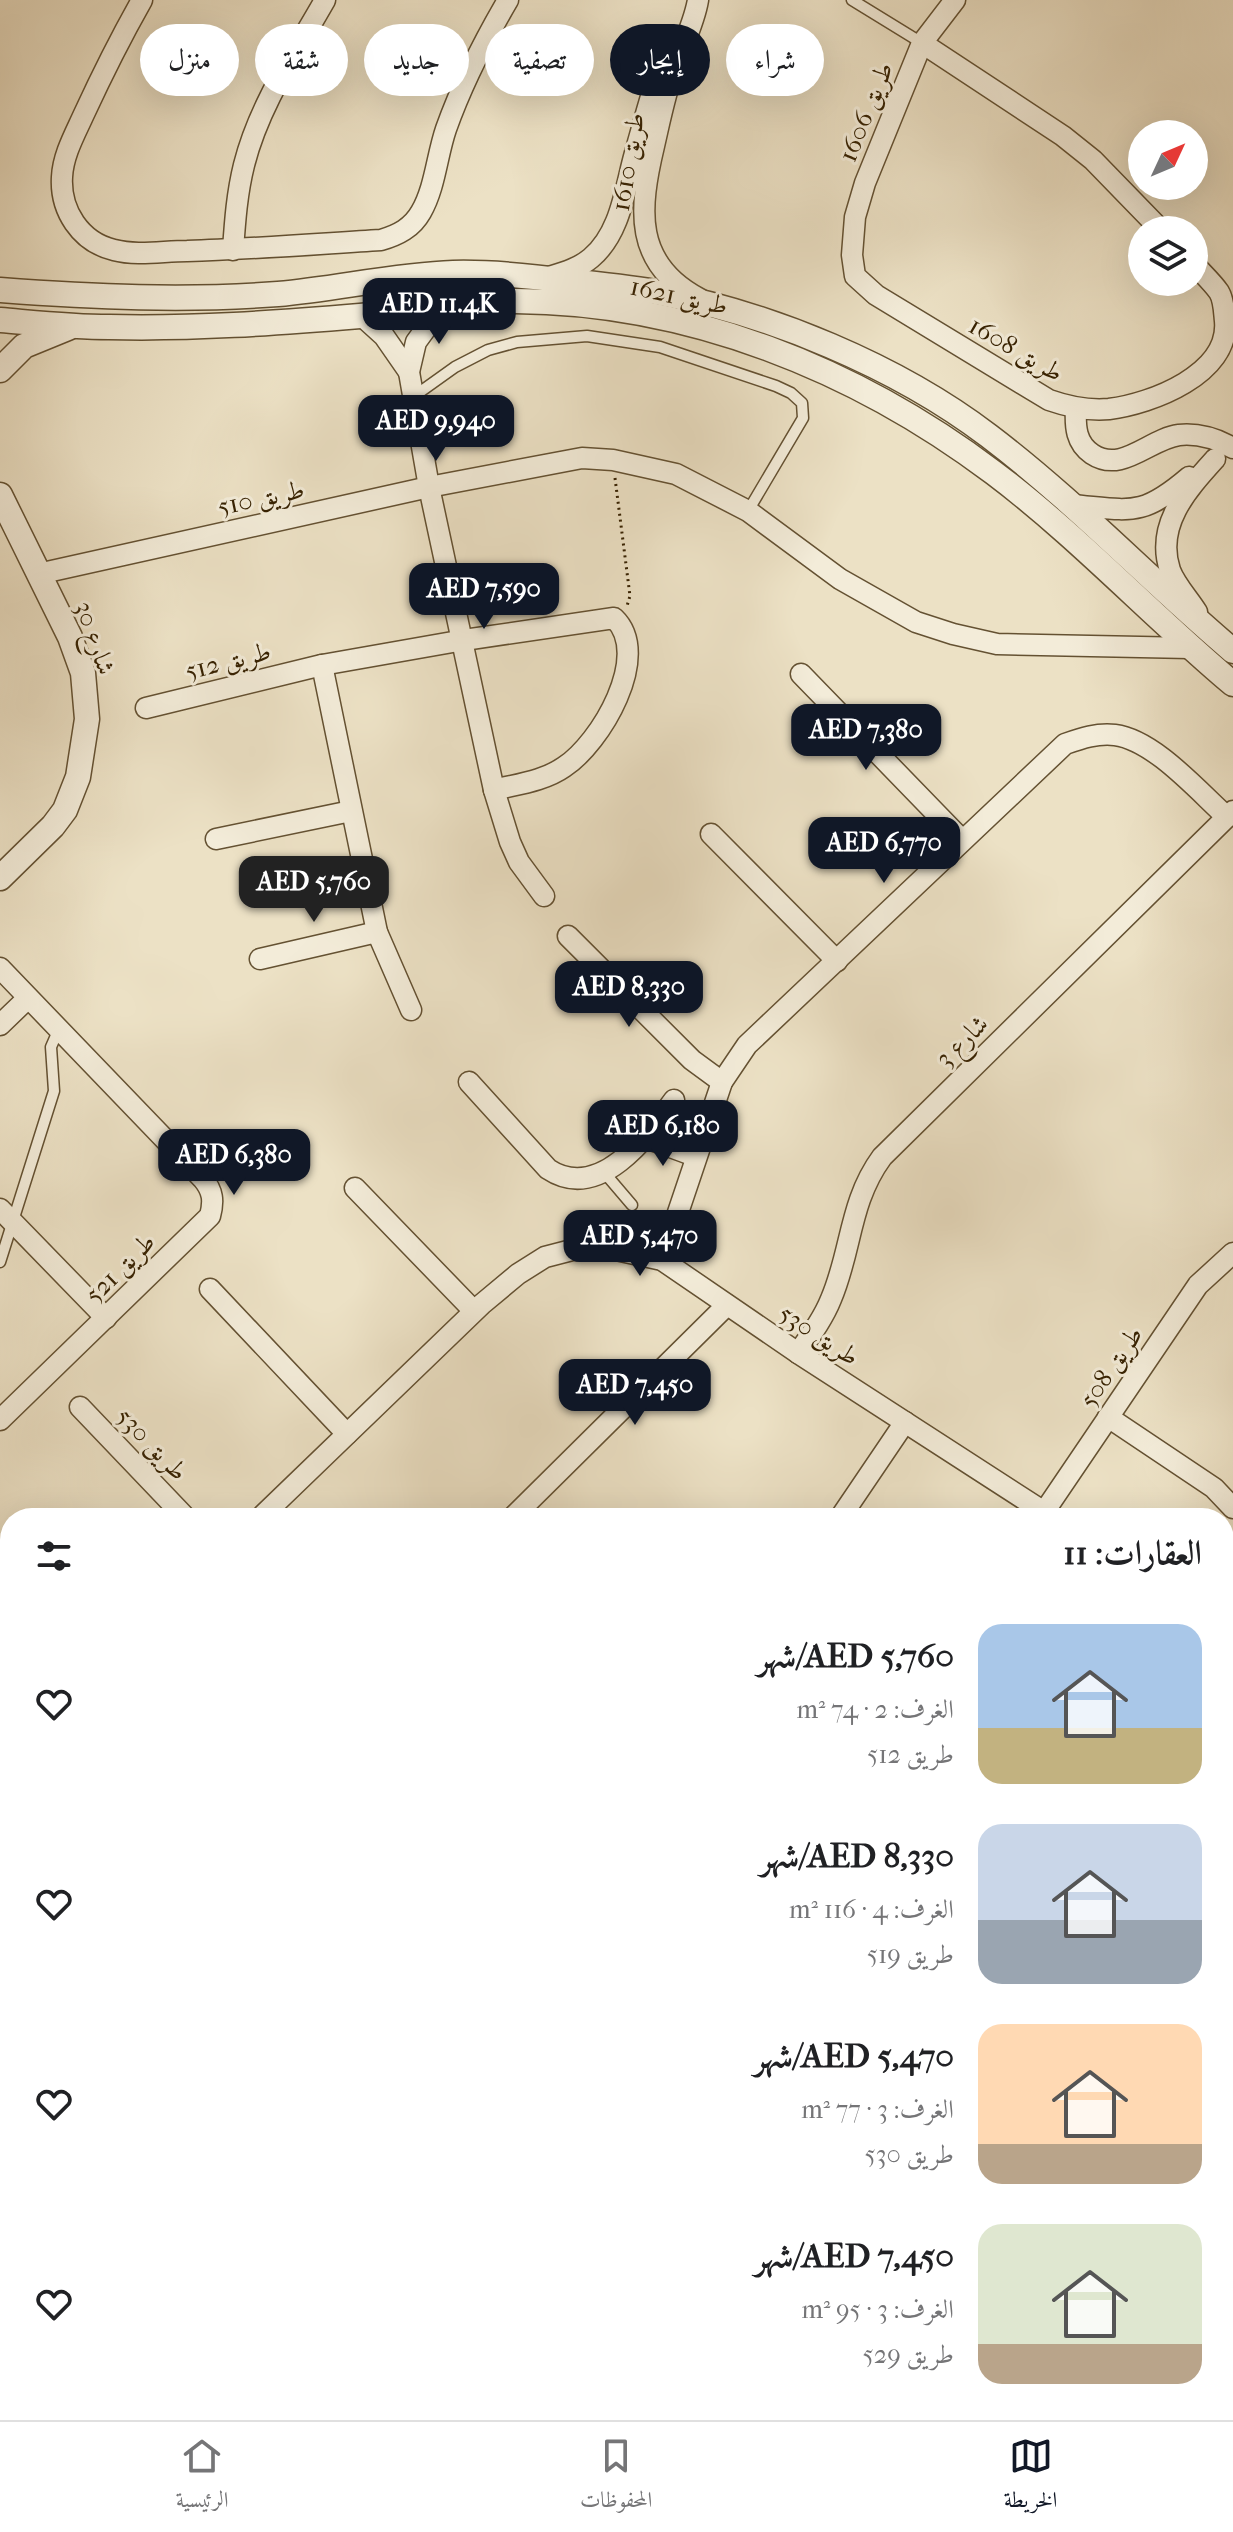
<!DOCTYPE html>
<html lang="ar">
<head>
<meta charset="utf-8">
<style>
  body { margin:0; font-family:"IM FELL French Canon",Amiri,serif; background:#f2f2f2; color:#202124; direction:rtl; height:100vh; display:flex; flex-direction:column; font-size:30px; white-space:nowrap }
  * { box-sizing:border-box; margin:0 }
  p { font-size:26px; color:#757577 }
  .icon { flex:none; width:44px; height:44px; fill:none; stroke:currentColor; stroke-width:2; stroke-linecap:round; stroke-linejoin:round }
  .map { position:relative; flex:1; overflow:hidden; direction:ltr }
  .sheet { position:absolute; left:0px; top:1508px; width:1234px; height:912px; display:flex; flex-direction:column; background:#fff; border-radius:32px 32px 0 0; box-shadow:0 8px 32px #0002; direction:rtl }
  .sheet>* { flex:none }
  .banner { position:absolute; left:24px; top:24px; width:800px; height:72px; direction:rtl; display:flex; gap:16px }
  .needle { width:52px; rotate:46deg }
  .buttons { position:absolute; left:1128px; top:120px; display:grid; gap:16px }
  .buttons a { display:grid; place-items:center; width:80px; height:80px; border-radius:50%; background:#fff; box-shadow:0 8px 32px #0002; font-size:40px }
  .price { position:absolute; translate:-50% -68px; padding:0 18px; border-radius:16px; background:#111827; color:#fff; font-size:26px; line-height:52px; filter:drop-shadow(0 2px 4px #0008) }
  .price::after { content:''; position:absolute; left:50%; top:48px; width:24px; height:18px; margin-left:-12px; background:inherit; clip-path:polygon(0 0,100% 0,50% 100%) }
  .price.active { background:#222; color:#fff }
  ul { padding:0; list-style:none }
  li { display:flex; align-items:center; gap:24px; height:200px; padding:0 32px }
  li span { display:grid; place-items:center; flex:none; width:224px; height:160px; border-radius:24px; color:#555 }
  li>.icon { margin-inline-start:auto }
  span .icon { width:96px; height:96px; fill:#fffc; stroke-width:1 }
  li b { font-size:34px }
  h2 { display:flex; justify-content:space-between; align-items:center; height:96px; padding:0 32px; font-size:34px }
  .pill { padding:0 28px; border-radius:36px; background:#fff; box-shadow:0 8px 32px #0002; font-size:28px; line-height:72px }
  .pill.active { background:#111827; color:#fff }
  .dock { display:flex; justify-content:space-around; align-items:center; height:112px; border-top:2px solid #e0e0e0; background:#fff; font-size:22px; color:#757577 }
  .dock a { display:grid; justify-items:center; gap:4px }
  .dock .active { color:#111827 }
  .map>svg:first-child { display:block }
</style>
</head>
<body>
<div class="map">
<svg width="1233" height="2420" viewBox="0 0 1233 2420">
  <rect width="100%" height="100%" fill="#ece1c5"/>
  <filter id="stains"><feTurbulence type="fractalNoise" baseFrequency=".0025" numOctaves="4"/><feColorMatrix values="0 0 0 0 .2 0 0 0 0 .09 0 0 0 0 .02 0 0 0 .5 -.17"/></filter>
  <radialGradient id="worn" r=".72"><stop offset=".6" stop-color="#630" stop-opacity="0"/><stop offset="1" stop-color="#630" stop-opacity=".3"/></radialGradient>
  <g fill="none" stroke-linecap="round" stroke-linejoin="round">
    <defs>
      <g id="service">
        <polyline points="852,0 922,43"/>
        <polyline points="413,397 455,367 488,350 517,342 587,336 660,347 776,386 791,393 802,403 803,418 748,511"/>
        <polyline points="603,1171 632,1205"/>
        <polyline points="0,1262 54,1091 51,1047 58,1031"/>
        <polyline points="736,2410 740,2420"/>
      </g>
      <g id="minor">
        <path d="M142,0c-21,37 -40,75 -58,114 -9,20 -21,41 -22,63 -2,33 18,65 52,73 23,6 49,1 73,1 65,-2 129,-7 194,-11 17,-5 31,-12 40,-28 14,-24 16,-57 25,-83 16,-45 38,-88 62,-129"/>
        <path d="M698,0c-4,24 -16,46 -24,69 -9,25 -14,51 -20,77 -15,63 -21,118 46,153"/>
        <path d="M955,0l-33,43 -57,140 -10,34 -3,38 3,21 21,19 173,105c20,7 38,11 60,9 42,-5 121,-35 116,-88 -1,-9 -1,-21 -6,-29 -7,-10 -17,-19 -25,-28"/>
        <polyline points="922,43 1063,136 1093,160 1161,230"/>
        <path d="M233,250c2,-29 4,-57 11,-85 15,-60 51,-112 81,-165"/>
        <path d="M546,278c16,-5 32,-9 45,-20 30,-25 34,-70 44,-105 9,-32 17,-63 28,-94"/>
        <polyline points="448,307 435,316 416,342 409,372 429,487 494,790 510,842 519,862 544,896"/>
        <polyline points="362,316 384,336 409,372"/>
        <path d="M1076,409c-1,18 0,34 16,45 30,20 57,-15 87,-19 19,-2 38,4 54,13"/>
        <path d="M1071,505c60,5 70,13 118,-28"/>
        <polyline points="38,574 429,487 582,458 613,460 676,474 748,511 840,579 916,622 953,634 997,644 1190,648"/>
        <path d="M1197,612c-8,-13 -22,-28 -27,-42 -15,-45 17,-80 45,-111"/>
        <polyline points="322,665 377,932 411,1010"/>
        <polyline points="801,674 962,840"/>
        <path d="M146,708l176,-43 142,-25 150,-22c39,37 -14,126 -50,149 -20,14 -46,17 -70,23"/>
        <polyline points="711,834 837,961"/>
        <polyline points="216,839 351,811"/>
        <polyline points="568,936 692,1060 722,1082"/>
        <polyline points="260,959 377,932"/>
        <path d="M0,968l203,211c10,12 11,22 7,37l-210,204"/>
        <polyline points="0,1025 27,999"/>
        <path d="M469,1082l79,87c51,34 99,-32 126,-69"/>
        <polyline points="646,1138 695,1156"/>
        <polyline points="355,1188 474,1311"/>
        <polyline points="0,1209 106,1318"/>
        <path d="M662,1260l60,-178 25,-37 318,-301c17,-6 32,-11 50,-9 39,5 83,56 112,82"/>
        <polyline points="210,1289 347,1434"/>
        <path d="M798,1353c12,-17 25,-34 33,-54 21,-49 18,-97 51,-142l351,-346"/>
        <polyline points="80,1407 186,1518"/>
        <polyline points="1108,1417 1214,1488 1233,1508"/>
        <polyline points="260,1518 482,1304 518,1274 545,1257 572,1250 616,1250 662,1260 798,1353 1044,1512"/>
        <polyline points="512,1518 727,1305"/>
        <polyline points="840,1518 905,1422"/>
        <polyline points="1040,1518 1198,1285 1233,1253"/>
        <polyline points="0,1575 10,1586"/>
        <polyline points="1224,1693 1233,1710"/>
        <polyline points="0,1713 10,1703"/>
        <polyline points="0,1839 10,1848"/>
        <polyline points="1224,1887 1233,1882"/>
        <polyline points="1224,1930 1233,1948"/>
        <polyline points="0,1942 10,1932"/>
        <polyline points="0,2143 10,2146"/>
        <polyline points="1224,2276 1233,2272"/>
        <polyline points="0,2322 10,2325"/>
        <polyline points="247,2410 257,2420"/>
        <polyline points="805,2410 810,2420"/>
        <polyline points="1046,2410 1051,2420"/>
        <polyline points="473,2420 483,2410"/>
        <polyline points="940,2420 960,2410"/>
      </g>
      <g id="tertiary">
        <path d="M0,290c93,7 185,11 278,4 58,-5 116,-19 175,-21 38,-1 77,3 115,8 29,3 58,6 87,11 114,21 242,74 334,144 87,66 161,145 244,215"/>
        <path d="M0,320c36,3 72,7 109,7 83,2 167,-4 251,-11 52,-4 103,-15 155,-15 174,1 341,68 479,172 85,64 158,143 239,211"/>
        <polyline points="0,370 24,346 68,328"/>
        <polyline points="0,495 70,637 83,673 87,719 78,777 65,810 53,826 0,878"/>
      </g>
    </defs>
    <use href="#service" stroke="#645132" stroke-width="13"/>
    <use href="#minor" stroke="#645132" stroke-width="23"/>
    <use href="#tertiary" stroke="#645132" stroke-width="27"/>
    <polyline stroke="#362101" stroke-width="3" stroke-dasharray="2 4" stroke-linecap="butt" points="615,478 630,596 627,606"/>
    <use href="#service" stroke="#f3ecd9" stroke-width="10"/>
    <use href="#minor" stroke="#f3ecd9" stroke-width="20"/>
    <use href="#tertiary" stroke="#f3ecd9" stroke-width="24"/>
  </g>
  <g text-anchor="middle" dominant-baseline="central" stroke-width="6" stroke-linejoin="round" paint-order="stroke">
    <g font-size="26" fill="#362101" stroke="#f3ecd9">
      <text transform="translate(866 112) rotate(-68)">طريق 1606</text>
      <text transform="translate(628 162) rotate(-81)">طريق 1610</text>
      <text transform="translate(679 296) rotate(12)">طريق 1621</text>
      <text transform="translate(1016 349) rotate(30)">طريق 1608</text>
      <text transform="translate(261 498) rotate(-12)">طريق 510</text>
      <text transform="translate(95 638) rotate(71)">شارع 30</text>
      <text transform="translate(228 661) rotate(-14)">طريق 512</text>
      <text transform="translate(962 1041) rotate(-44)">شارع 3</text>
      <text transform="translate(120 1268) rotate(-45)">طريق 521</text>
      <text transform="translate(819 1335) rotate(33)">طريق 530</text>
      <text transform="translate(1111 1367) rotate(-56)">طريق 508</text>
      <text transform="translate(152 1444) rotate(46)">طريق 530</text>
    </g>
  </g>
  <rect width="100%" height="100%" filter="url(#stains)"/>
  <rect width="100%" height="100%" fill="url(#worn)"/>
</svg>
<div class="buttons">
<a><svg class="needle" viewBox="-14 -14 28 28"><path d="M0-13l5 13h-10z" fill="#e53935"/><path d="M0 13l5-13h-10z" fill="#757577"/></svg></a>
<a><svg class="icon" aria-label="layers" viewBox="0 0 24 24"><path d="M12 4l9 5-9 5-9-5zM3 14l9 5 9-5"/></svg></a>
</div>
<b class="price" style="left:439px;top:346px">AED 11.4K</b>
<b class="price" style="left:436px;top:463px">AED 9,940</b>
<b class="price" style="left:484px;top:631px">AED 7,590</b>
<b class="price" style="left:866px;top:772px">AED 7,380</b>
<b class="price" style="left:884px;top:885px">AED 6,770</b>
<b class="price active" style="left:314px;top:924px">AED 5,760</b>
<b class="price" style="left:629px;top:1029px">AED 8,330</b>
<b class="price" style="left:663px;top:1168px">AED 6,180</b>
<b class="price" style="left:234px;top:1197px">AED 6,380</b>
<b class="price" style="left:640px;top:1278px">AED 5,470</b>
<b class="price" style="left:635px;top:1427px">AED 7,450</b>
<div class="banner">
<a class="pill">شراء</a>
<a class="pill active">إيجار</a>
<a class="pill">تصفية</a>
<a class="pill">جديد</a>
<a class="pill">شقة</a>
<a class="pill">منزل</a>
</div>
<section class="sheet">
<h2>العقارات: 11<svg class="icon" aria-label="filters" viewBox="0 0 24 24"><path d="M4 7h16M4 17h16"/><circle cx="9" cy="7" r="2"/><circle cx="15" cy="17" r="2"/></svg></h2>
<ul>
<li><span style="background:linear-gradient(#a9c7e8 65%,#c2b280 0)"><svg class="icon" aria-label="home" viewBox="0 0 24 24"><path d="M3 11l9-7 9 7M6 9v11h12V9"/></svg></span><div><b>AED 5,760/شهر</b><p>الغرف: 2 · 74 m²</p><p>طريق 512</p></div><svg class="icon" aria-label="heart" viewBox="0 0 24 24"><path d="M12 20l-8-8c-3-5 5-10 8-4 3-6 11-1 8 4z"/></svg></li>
<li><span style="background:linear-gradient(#c9d6e8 60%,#9aa5b1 0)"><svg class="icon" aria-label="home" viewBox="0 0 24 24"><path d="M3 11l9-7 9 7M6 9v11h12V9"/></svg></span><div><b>AED 8,330/شهر</b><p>الغرف: 4 · 116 m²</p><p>طريق 519</p></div><svg class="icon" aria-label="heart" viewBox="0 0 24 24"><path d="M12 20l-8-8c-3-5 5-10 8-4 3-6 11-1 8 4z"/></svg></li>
<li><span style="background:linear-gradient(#ffd9b3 75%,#b9a48a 0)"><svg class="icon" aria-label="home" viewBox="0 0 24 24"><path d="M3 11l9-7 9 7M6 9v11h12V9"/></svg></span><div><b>AED 5,470/شهر</b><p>الغرف: 3 · 77 m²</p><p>طريق 530</p></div><svg class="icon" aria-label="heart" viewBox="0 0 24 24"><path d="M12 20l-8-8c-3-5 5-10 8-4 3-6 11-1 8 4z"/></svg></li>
<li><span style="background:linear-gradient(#dfe7d0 75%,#b9a48a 0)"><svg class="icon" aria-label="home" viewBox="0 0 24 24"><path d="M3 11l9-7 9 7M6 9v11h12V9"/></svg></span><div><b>AED 7,450/شهر</b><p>الغرف: 3 · 95 m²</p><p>طريق 529</p></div><svg class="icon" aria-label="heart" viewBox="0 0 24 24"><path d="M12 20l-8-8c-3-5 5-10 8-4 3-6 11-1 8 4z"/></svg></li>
</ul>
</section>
</div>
<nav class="dock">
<a class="active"><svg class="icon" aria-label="map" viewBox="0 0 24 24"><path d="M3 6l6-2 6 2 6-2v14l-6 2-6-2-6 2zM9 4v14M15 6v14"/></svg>الخريطة</a>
<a><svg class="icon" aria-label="saved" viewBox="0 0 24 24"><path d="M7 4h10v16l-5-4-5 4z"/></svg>المحفوظات</a>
<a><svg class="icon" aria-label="home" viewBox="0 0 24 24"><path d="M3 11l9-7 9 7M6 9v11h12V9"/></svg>الرئيسية</a>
</nav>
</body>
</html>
